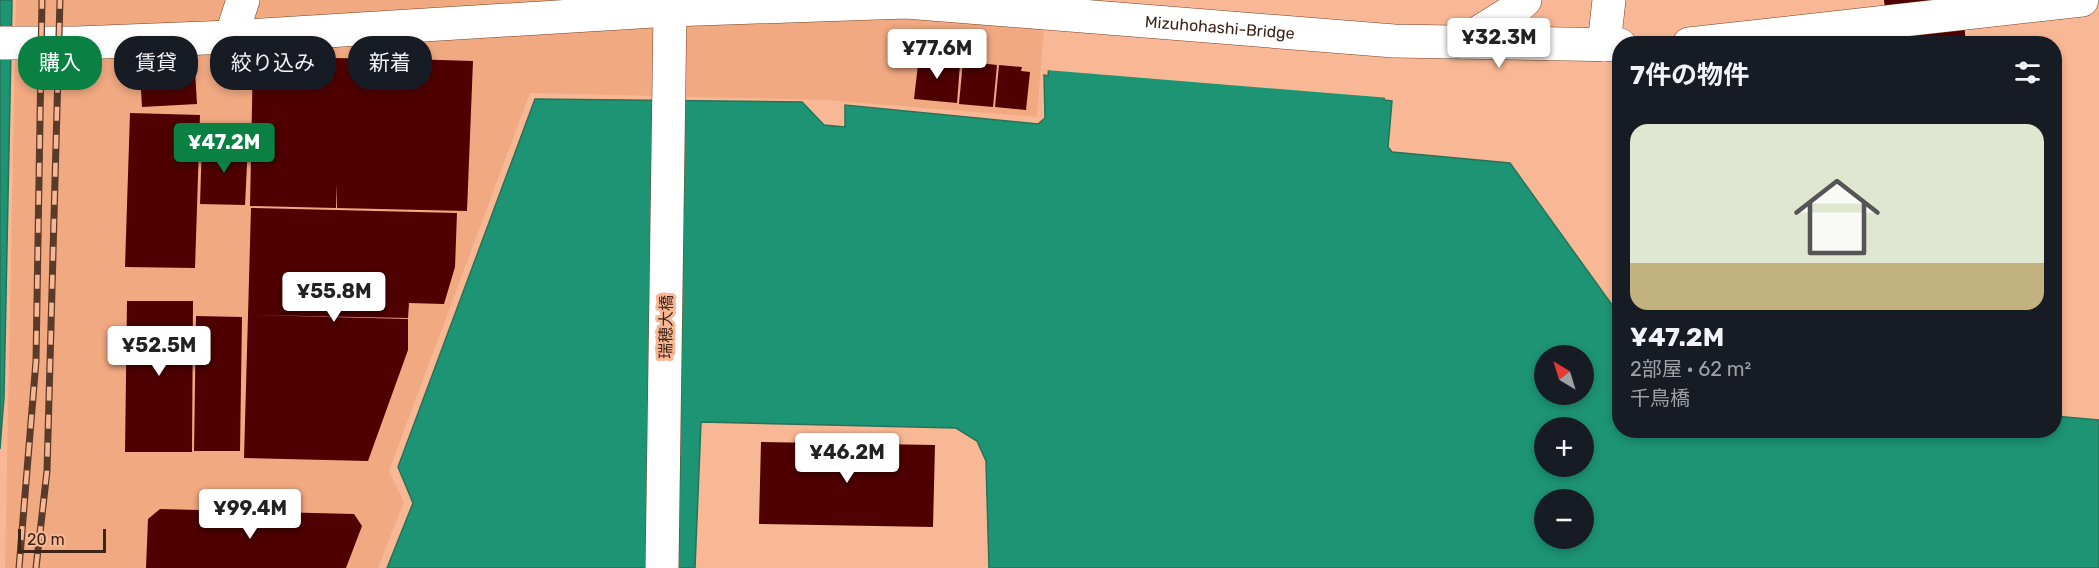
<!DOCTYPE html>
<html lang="ja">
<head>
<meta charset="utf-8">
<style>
  body { margin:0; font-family:Rubik,"Noto Sans JP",sans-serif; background:#20242c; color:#f1f3f6; height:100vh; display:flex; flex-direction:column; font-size:22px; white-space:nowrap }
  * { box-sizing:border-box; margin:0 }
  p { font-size:20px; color:#9ea1a6 }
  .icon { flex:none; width:33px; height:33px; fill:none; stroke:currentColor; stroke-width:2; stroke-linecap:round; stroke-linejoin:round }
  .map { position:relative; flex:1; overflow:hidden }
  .side { position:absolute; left:1612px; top:36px; width:450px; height:402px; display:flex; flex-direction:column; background:#171b24; border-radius:24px; box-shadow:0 3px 9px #0003 }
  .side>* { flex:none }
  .hud { position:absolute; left:18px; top:36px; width:570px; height:54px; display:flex; gap:12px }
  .needle { width:39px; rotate:322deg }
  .controls { position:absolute; left:1534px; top:345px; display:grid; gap:12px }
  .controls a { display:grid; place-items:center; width:60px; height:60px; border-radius:50%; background:#171b24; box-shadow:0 3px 9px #0003; font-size:30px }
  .scale { position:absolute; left:18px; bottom:15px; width:88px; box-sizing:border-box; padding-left:6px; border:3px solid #3d2416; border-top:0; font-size:16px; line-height:21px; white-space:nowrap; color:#3d2416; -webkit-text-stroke:4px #f9b895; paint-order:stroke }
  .price { position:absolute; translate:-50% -51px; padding:0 14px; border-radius:6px; background:#fff; color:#222; font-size:20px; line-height:39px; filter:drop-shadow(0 2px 3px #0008) }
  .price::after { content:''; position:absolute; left:50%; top:36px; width:18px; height:14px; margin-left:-9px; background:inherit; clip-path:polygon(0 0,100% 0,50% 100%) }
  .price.on { background:#0b8043; color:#fff }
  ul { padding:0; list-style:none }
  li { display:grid; align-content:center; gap:12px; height:318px; padding:0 18px }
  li+li { border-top:2px solid #363941 }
  li span { display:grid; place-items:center; height:186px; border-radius:18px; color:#555 }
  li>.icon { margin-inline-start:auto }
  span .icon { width:108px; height:108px; fill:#fffc; stroke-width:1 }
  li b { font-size:26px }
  h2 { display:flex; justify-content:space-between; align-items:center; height:72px; padding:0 18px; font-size:26px }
  .pill { padding:0 21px; border-radius:24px; background:#171b24; box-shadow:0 3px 9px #0003; font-size:21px; line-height:54px }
  .pill.on { background:#0b8043; color:#fff }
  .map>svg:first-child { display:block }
</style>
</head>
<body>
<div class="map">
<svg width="2099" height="568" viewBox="0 0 2099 568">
  <rect width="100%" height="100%" fill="#f9b895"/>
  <polygon fill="#f1a982" points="16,0 1046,0 1037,117 825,100 530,93 389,471 404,502 378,568 5,568"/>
  <g fill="#1d9474" stroke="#277258" stroke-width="1.5" fill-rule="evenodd">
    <polygon points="0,0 12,0 4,397 0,449"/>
    <path d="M1054,0h339l-9,100 8,1 -4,46 4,5 118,11 110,153v114h435v-14l44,4v148h-1110l-3,-107 -9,-20 -21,-13 -255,-6 -6,146h-308l26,-65 -15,-36 137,-368 267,3 22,23 21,2v-22l193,19 7,-6 -1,-43 4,1zM1545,356h39v38h-39zM1545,428h39v38h-39zM1545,500h39v38h-39z"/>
  </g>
  <polygon fill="#f9b895" points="1051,0 1396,0 1388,97 1390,98 1046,70"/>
  <g fill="#4f0000">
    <polygon points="1884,0 1962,0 1966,44 1889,44"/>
    <polygon points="919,56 941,58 941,62 960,64 957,103 914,99"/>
    <polygon points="253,57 407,59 407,74 408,59 473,61 467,211 337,208 337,184 336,208 250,206"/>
    <polygon points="963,61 997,65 993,107 959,104"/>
    <polygon points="999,65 1022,67 1021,71 1030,72 1026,110 995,107"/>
    <polygon points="195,70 197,104 142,107 140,73"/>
    <polygon points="130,113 200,115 195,268 125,267"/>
    <polygon points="202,142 248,144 245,205 200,204"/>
    <polygon points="251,208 457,213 455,267 444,304 409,303 408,318 253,315 408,319 408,350 368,461 244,458"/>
    <polygon points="127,301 193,301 192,452 125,452"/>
    <polygon points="196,316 242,317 240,451 194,451"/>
    <polygon points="761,442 935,445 933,527 759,524"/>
    <polygon points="160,509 354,514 362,526 346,568 146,568 148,519"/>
  </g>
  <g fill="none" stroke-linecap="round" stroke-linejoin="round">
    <defs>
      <g id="minor">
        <polyline points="231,37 243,0"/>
        <polyline points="1463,42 1513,11 1525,0"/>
        <path id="s1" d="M0,43h77l154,-6 439,-27 236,-8 488,39 226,4"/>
        <polyline points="1689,44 2082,0"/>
        <polyline points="1604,45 1609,0"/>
        <polyline points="662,568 670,10"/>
      </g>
    </defs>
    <use href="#minor" stroke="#784020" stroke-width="34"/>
    <use href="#minor" stroke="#fff" stroke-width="33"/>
    <defs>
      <g id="rail">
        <polyline points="19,568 36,361 42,0"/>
        <polyline points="36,568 47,471 60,0"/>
      </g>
    </defs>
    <use href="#rail" stroke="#5a3b29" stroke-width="7"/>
    <use href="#rail" stroke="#f9b895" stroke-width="4.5" stroke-dasharray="14" stroke-linecap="butt"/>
  </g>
  <g text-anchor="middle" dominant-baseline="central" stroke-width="6" stroke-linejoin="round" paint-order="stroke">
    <g font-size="16" fill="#3d2416" stroke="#f9b895">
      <text stroke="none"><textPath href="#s1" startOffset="1222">Mizuhohashi-Bridge</textPath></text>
      <text transform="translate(666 327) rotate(-89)">瑞穂大橋</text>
    </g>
  </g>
</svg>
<div class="controls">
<a><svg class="needle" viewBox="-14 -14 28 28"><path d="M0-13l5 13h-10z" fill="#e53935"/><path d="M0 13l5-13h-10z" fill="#9ea1a6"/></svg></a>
<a>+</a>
<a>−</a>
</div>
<div class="scale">20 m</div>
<b class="price" style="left:1499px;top:69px">¥32.3M</b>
<b class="price" style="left:937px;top:80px">¥77.6M</b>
<b class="price on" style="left:224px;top:174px">¥47.2M</b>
<b class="price" style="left:334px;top:323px">¥55.8M</b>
<b class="price" style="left:159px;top:377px">¥52.5M</b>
<b class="price" style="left:847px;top:484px">¥46.2M</b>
<b class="price" style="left:250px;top:540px">¥99.4M</b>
<div class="hud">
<a class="pill on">購入</a>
<a class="pill">賃貸</a>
<a class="pill">絞り込み</a>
<a class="pill">新着</a>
</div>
<section class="side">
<h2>7件の物件<svg class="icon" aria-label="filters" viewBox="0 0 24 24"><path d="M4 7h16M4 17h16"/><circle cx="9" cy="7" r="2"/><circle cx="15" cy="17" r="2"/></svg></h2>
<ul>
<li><span style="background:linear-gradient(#dfe7d0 75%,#c2b280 0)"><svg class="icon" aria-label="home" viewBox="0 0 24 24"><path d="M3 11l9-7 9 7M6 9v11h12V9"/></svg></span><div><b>¥47.2M</b><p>2部屋 · 62 m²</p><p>千鳥橋</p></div></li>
</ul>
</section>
</div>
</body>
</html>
